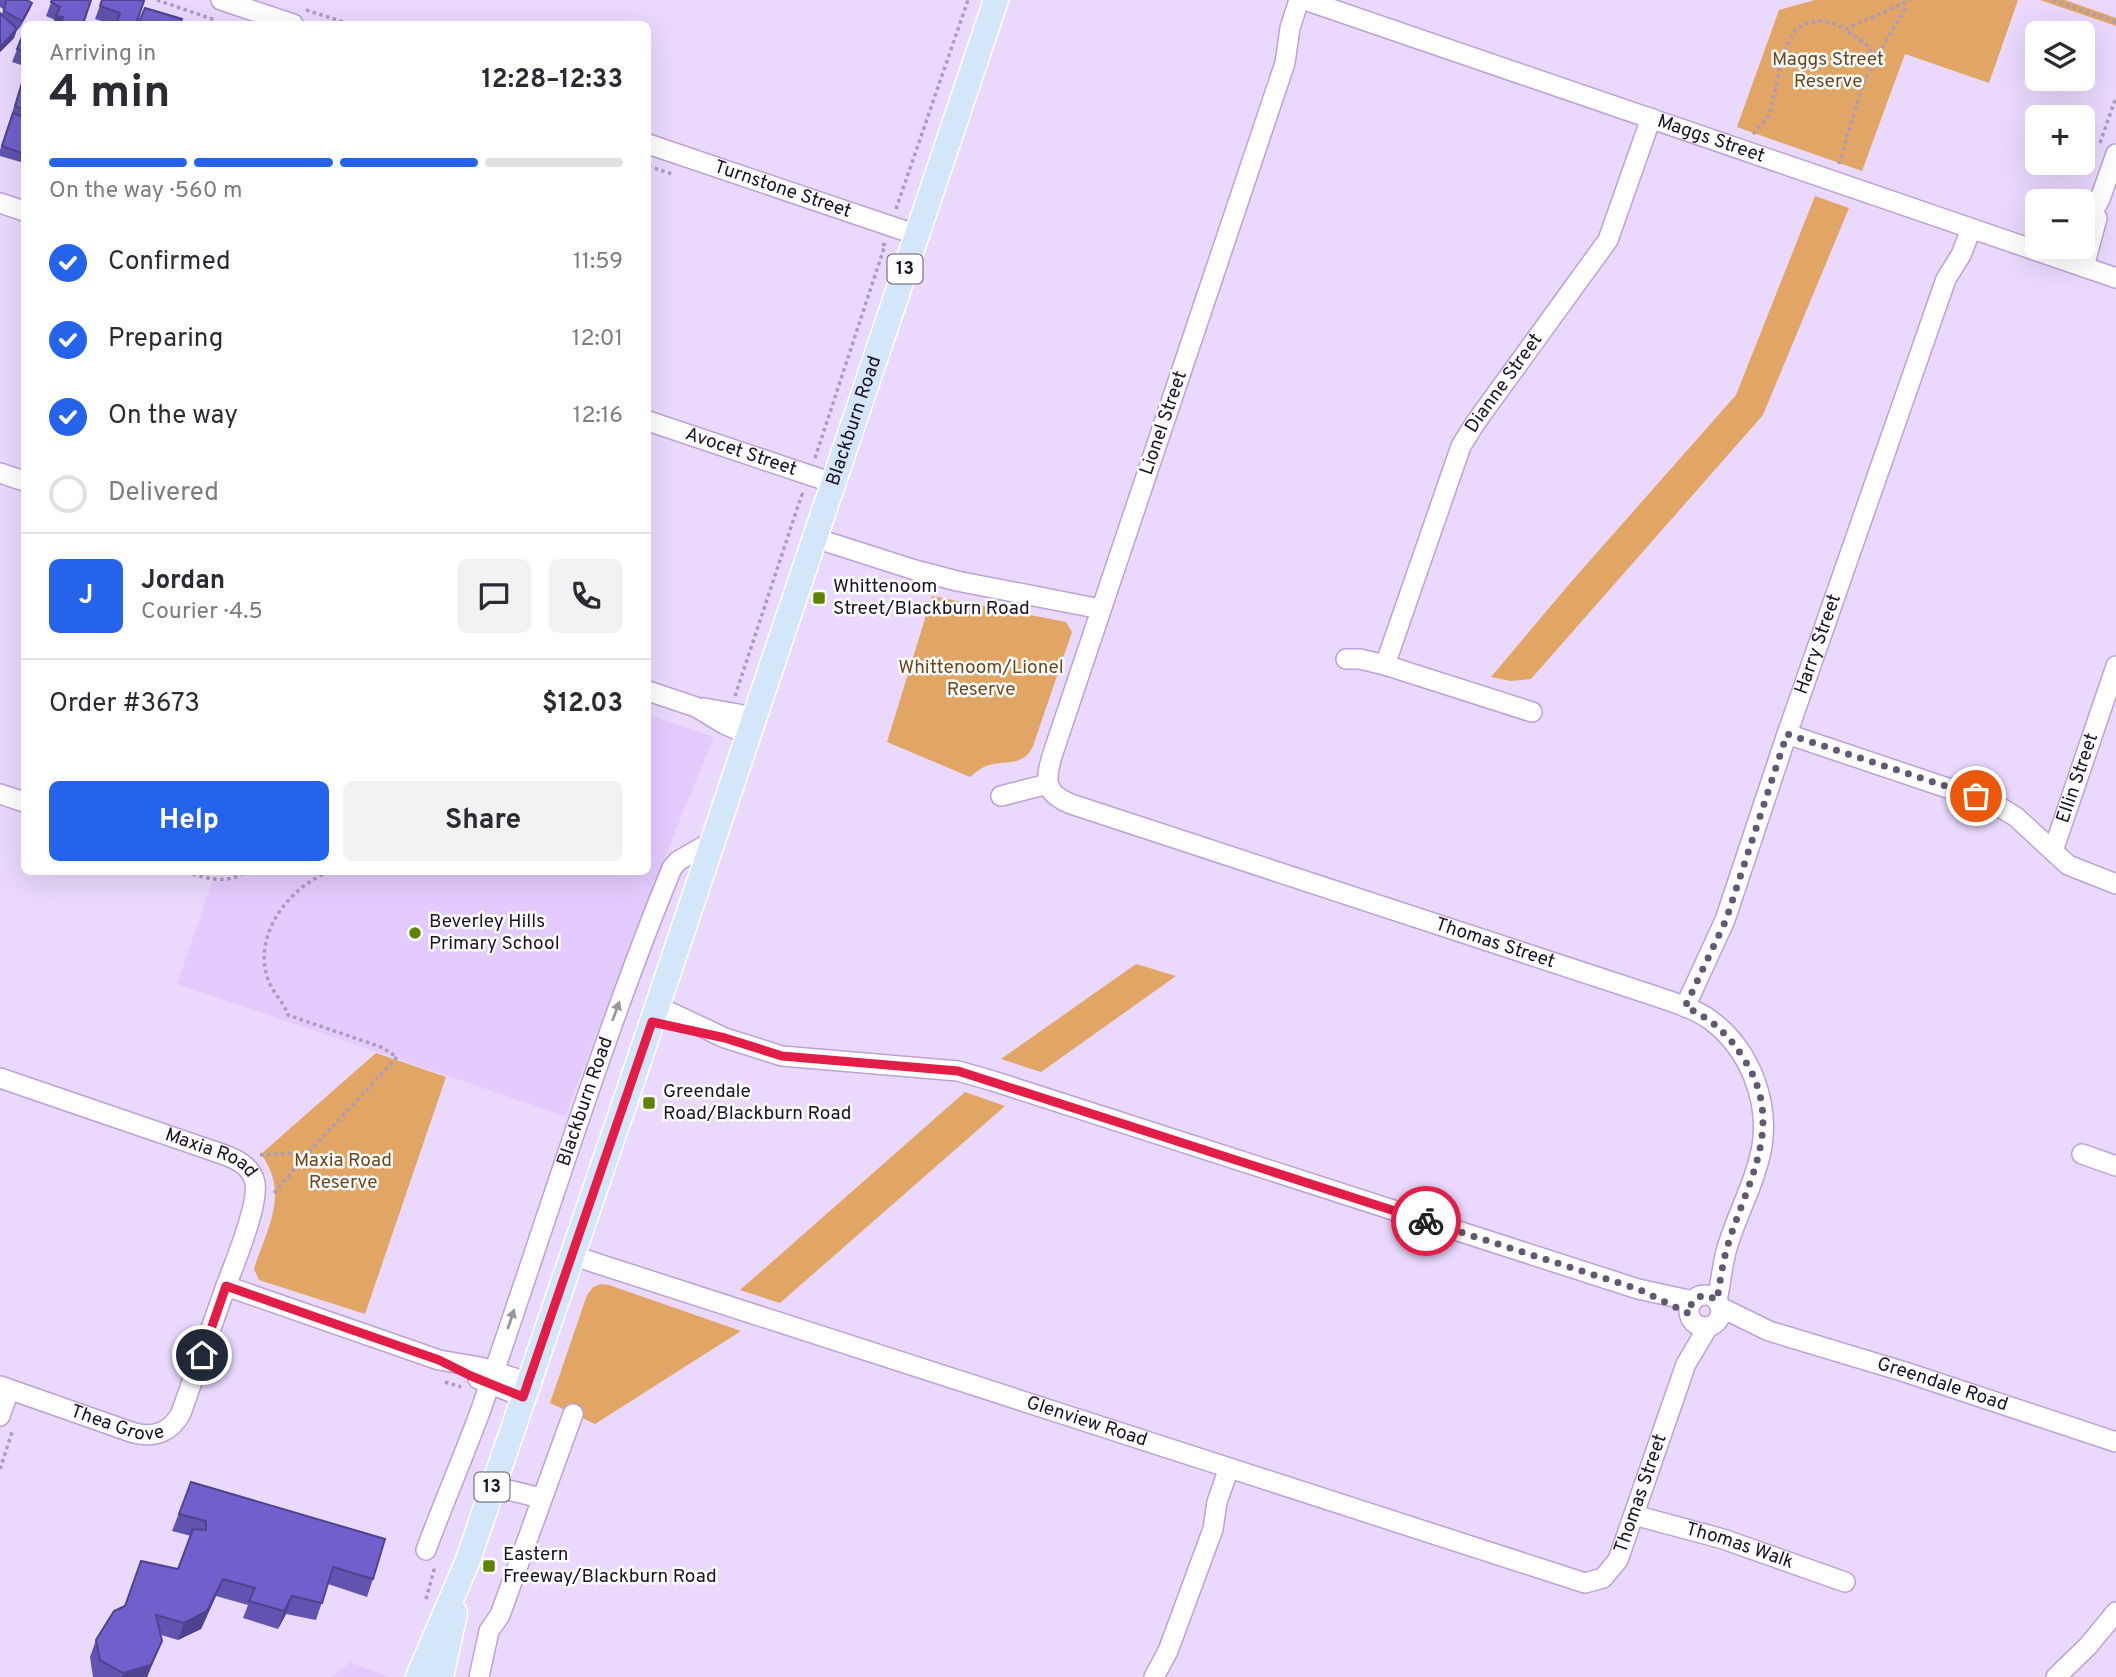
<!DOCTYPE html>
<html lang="en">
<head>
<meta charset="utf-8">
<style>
	body { margin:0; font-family:Overpass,sans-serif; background:#f2f2f3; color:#2b2b33; height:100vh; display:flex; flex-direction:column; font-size:26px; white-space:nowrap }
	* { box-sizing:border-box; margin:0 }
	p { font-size:23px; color:#7c7c81 }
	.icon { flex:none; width:38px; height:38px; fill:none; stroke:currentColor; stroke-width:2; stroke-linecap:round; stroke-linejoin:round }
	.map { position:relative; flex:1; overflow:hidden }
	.drawer { position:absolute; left:21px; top:21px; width:630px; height:854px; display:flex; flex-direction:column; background:#fff; border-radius:10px; box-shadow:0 7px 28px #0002 }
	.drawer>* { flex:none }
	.buttons { position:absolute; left:2025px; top:21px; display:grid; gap:14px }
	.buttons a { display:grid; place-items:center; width:70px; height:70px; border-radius:10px; background:#fff; box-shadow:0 7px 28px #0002; font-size:35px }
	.pin { position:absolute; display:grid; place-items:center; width:60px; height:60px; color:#fff; margin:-30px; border:4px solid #fff; border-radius:50%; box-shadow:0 2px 7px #0007 }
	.courier { position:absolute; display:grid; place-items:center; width:70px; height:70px; margin:-35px; border:5px solid #e11d48; border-radius:50%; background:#fff; color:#222; box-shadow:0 2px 9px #0007 }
	.overview em { font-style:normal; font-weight:700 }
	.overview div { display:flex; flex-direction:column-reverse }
	.overview { display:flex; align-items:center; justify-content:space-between; height:119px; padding:0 28px }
	h1 { font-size:46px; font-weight:700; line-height:52px }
	.bar { display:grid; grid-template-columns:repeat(4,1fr); gap:10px 7px; align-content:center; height:84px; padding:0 28px }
	.bar i { height:9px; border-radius:5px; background:#e1e1e2 }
	.bar .on { background:#2563eb }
	.bar p { grid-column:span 4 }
	.line { display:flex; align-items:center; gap:18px; padding:0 28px; border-top:2px solid #e1e1e2 }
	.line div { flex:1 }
	.round { display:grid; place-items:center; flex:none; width:74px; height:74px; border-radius:10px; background:#f2f2f3 }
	ol { padding:0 28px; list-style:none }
	li { display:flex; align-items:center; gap:21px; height:77px }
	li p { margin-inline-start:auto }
	li .icon { padding:7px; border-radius:50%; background:#2563eb; color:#fff; stroke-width:4 }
	li:last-child { color:#7c7c81 }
	li i { width:38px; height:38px; border:4px solid #e1e1e2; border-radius:50% }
	.action { display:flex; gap:14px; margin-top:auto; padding:14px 28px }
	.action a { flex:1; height:80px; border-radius:10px; background:#2563eb; color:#fff; font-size:28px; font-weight:700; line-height:80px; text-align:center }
	.action a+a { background:#f2f2f3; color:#2b2b33 }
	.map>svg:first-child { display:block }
	.built { fill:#e4cbff }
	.green { fill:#e1a565 }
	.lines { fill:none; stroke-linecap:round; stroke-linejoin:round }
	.minor-casing { stroke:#bda1da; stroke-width:22 }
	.major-casing { stroke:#fff; stroke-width:27 }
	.path { stroke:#ab9cbb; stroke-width:3.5; stroke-dasharray:3.5 3.5; stroke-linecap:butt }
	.minor { stroke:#fff; stroke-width:19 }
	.major { stroke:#d3e6fa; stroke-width:24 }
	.wall { fill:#6153af }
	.shaded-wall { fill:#4f438f }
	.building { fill:#7160cc; stroke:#4f438f; stroke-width:2 }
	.oneway { fill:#99949d }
	.done { stroke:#645771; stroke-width:7; stroke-dasharray:0 12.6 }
	.route { stroke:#e11d48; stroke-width:9 }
	.poi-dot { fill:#5d8301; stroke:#fff; stroke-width:2.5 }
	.labels { text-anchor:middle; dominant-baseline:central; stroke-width:5; stroke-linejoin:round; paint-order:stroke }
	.shield { fill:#fff; stroke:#605866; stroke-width:2 }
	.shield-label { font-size:18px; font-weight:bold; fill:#1c1125 }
	.park-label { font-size:19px; fill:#6c471c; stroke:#fff }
	.street-label { font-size:19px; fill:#1c1125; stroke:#fff }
	.poi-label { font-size:19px; fill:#1c1125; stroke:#fff; text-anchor:start }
</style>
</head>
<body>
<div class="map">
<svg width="2116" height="1677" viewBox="0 0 2116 1677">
	<rect width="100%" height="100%" fill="#ead9fd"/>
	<path class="built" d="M648,715L714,737L672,839L565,1116L177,984L212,882L238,878L248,872H648Z
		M350,1662L389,1677H331Z"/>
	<path class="green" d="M1815,0H2018L1989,83L1905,54L1862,171L1737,127L1779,10Z
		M2040,0H2065L2116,18V26Z
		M1815,196L1849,208L1763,415L1531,679L1511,681L1491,677L1571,582L1736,395Z
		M932,596L1066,622L1072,632L1033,746C1023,767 1007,760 989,765C982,767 976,772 970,777L887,742Z
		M1136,964L1176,976L1041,1072L1001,1059Z
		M376,1053L446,1077L365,1314L259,1280L254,1269C267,1228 290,1194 261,1154Z
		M965,1092L1005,1106L780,1303L740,1290Z
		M601,1284L609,1285L741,1331L595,1424L550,1403L587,1295L593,1287Z"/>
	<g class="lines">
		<g class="minor-casing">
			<g id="minor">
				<path d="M221,0L293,24"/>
				<path id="s1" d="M1299,0L1290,28L1285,63L1052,756C1045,781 1044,793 1071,804L1655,996C1675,1003 1697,1009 1713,1022C1750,1051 1769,1101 1762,1146C1756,1181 1737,1214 1727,1248C1722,1265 1721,1283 1717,1300"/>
				<path id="s2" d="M1305,0L2116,278"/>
				<path id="s3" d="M648,144L917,235"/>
				<path d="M0,203L24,211"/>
				<path d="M2082,233L2100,199L2116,154"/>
				<path d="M2084,267L2097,218"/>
				<path id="s4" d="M648,421L833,483"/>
				<path d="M0,473L24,481"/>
				<path d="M815,538L915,570L957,581L1101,609"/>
				<path d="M1346,659H1360L1385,665L1532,712"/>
				<path id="s5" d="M1385,665L1461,446L1476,422L1608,240L1651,118"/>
				<path d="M648,691L696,707L724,724L749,735"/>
				<path d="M704,708L755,717"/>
				<path d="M1787,734L1995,804L2016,817L2068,865L2116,884"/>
				<path d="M0,794L24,802"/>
				<path d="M1001,796L1048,784"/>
				<path id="s6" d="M2053,851L2116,666"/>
				<path d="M657,1006L725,1038L782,1056L958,1071L993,1081L1638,1289L1693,1301"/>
				<path id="s7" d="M1685,1007L1725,920L1787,734L1946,279L1961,255L1971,229"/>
				<path id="s8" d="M0,1078L225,1155C238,1160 249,1166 254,1179C262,1199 234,1264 226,1286L439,1360L480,1367L527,1382"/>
				<path d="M2082,1154L2116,1166"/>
				<path id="s9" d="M571,1255L1585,1583L1603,1578L1618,1560L1686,1364L1708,1327"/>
				<circle cx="1705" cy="1311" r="16"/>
				<path id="s10" d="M1720,1307L1769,1331L1905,1372L2116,1442"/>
				<path d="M478,1379L523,1397"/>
				<path id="s11" d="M0,1386L134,1433C155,1438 171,1432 181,1413L226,1286"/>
				<path d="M0,1416L9,1390"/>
				<path d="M492,1486L541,1498"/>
				<path id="s12" d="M1634,1515L1723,1539L1845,1582"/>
				<path id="s13" d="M426,1550C443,1504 463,1458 480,1412C544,1230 599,1046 672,868L678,861L713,841"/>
				<path d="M479,1677L489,1631L500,1615L573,1414"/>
				<path d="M1154,1677L1168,1651L1213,1529L1217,1502L1229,1468"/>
				<path d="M2056,1677L2088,1646L2116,1612"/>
			</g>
		</g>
		<g class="major-casing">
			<g id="major">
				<path id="s14" d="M418,1677L468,1560L627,1096L996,0"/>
				<path d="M441,1677L455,1613"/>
			</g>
		</g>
		<path class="path" d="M157,0L215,20
			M2053,0L2116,22
			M306,10L350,24
			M1875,60L1907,5
			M1753,134L1769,116L1784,52L1796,29C1812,18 1828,19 1845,29L1910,0
			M2100,143L2116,97
			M1839,164L1863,84L1875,60L1868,46L1845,29
			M648,166L672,174
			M896,209L968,0
			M815,458L885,245L882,244
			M735,696L802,494L799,493
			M186,872C205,878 227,885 245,872
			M260,1155L309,1152L397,1057L381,1047L288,1015C285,1004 274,994 269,982C251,937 287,889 328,872
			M274,1193L309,1152
			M445,1382L461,1387
			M0,1469L13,1429
			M426,1599L435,1566"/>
		<use href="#minor" class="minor"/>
		<use href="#major" class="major"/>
	</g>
	<path class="wall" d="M0,0H27L32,3L29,11L19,29L15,27L17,29L14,38L0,52V13L2,15L3,9L0,7Z
		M52,0L83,24L55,20L46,16Z
		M102,0L136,24H111L95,19Z
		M24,32V66L12,62Z
		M24,76V163L0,156V150Z
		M191,1482L373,1579L367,1597L328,1584L316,1620L286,1614L278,1629L243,1618L248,1605L216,1596L201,1629L178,1640L161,1635L162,1641L147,1677H93L90,1657L96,1640L125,1606L178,1569L191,1536L172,1531Z"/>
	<path class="shaded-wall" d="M32,3L29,11L19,29L22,21Z
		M56,16L63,17L60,24H53Z
		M17,29L14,38L0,52V47Z
		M223,1579L216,1596L201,1629L178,1640L184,1623Z
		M292,1596L286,1614L278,1629L284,1611Z
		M162,1641L147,1677H122L123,1673Z"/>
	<path class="building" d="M6,0H27L32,3L22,21L4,11Z
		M52,0H91L83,24H60L63,17L56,16L60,7L51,2Z
		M102,0H140L144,1L136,24H112H116L120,13L100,6Z
		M145,8L182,19L180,24H138Z
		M0,13L17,29L0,47Z
		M24,32V51L17,49Z
		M24,76V110L15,106Z
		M13,113L24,117V154L2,146Z
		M191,1482L385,1539L373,1579L333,1567L322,1603L292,1596L284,1611L249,1601L255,1588L223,1579L207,1611L184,1623L156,1615L162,1641L151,1665L123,1673L100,1660L96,1640L114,1611L125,1606L141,1561L178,1569L193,1529L206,1530V1521L179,1514Z"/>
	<defs><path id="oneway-solid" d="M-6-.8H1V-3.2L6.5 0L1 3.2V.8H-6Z" transform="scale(1.75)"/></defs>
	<g class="oneway">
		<use href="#oneway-solid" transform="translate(616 1011) rotate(-70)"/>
		<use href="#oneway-solid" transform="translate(511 1319) rotate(-72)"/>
	</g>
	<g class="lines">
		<path class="done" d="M1426,1221L1638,1289L1690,1314C1689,1303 1695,1297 1706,1295L1717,1300C1720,1283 1722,1265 1727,1248C1746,1182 1787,1126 1744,1059C1729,1035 1711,1018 1685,1007L1726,920L1787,734L1976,796"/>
		<path class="route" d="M202,1355L226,1286L439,1360L471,1376L523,1397L652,1022L725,1038L782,1056L958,1071L1426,1221"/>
	</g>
	<g class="poi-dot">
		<rect x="812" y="591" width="14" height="14" rx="3.5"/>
		<circle cx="415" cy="933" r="7"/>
		<rect x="642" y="1096" width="14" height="14" rx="3.5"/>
		<rect x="482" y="1559" width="14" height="14" rx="3.5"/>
	</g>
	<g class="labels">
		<g class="shield">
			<rect x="887.5" y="254.5" width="35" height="29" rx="5"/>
			<rect x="474.5" y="1472.5" width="35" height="29" rx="5"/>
		</g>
		<g class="shield-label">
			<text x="905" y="269">13</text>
			<text x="492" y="1487">13</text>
		</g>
		<g class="park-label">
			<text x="1828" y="60">Maggs Street<tspan x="1828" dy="22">Reserve</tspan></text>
			<text x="981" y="668">Whittenoom/Lionel<tspan x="981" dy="22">Reserve</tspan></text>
			<text x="343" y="1161">Maxia Road<tspan x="343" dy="22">Reserve</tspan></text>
		</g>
		<g class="street-label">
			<text stroke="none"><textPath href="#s2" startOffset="429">Maggs Street</textPath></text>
			<text stroke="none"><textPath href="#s3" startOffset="142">Turnstone Street</textPath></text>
			<text stroke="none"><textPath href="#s5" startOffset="308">Dianne Street</textPath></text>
			<text stroke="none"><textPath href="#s14" startOffset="1330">Blackburn Road</textPath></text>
			<text transform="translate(1164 423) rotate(-71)">Lionel Street</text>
			<text stroke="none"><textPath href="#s4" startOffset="98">Avocet Street</textPath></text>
			<text stroke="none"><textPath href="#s7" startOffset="387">Harry Street</textPath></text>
			<text stroke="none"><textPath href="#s6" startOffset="77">Ellin Street</textPath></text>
			<text stroke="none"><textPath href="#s1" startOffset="1302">Thomas Street</textPath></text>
			<text stroke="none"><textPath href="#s13" startOffset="476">Blackburn Road</textPath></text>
			<text stroke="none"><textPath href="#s8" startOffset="224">Maxia Road</textPath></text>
			<text stroke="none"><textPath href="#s10" startOffset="236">Greendale Road</textPath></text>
			<text stroke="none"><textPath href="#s11" startOffset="124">Thea Grove</textPath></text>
			<text stroke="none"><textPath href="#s9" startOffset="542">Glenview Road</textPath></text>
			<text stroke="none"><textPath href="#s9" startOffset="1178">Thomas Street</textPath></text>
			<text stroke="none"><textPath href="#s12" startOffset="110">Thomas Walk</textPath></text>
		</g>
		<g class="poi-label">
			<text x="833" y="587">Whittenoom<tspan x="833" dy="22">Street/Blackburn Road</tspan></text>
			<text x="429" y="922">Beverley Hills<tspan x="429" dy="22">Primary School</tspan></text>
			<text x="663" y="1092">Greendale<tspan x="663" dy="22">Road/Blackburn Road</tspan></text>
			<text x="503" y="1555">Eastern<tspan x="503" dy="22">Freeway/Blackburn Road</tspan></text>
		</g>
	</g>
</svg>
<div class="buttons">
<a><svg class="icon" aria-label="layers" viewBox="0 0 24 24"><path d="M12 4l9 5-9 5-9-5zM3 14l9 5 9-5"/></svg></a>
<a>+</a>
<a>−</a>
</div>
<div class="pin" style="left:1976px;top:796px;background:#ea580c"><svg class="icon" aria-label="bag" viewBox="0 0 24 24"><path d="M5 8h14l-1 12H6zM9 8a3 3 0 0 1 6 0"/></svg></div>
<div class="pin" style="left:202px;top:1355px;background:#1f2937"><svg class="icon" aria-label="home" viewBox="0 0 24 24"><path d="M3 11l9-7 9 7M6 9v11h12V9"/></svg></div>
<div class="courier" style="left:1426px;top:1221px"><svg class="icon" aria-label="bike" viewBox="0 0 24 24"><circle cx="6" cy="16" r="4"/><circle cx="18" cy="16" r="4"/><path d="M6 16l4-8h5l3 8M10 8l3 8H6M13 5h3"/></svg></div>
<section class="drawer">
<div class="overview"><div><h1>4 min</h1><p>Arriving in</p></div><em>12:28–12:33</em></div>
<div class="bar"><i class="on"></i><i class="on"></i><i class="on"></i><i></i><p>On the way · 560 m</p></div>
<ol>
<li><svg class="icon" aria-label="check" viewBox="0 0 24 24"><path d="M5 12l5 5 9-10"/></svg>Confirmed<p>11:59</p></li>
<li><svg class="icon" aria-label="check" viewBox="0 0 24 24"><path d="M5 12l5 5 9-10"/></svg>Preparing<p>12:01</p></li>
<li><svg class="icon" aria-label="check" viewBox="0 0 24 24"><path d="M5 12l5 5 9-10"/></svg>On the way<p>12:16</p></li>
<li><i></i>Delivered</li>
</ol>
<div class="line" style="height:126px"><b class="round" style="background:#2563eb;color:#fff">J</b><div><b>Jordan</b><p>Courier · 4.5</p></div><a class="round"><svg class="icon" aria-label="chat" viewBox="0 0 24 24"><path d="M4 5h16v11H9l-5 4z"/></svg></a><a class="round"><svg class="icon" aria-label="phone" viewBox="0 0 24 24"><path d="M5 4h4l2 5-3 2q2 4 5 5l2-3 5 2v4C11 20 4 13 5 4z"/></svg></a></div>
<div class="line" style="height:91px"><div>Order #3673</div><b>$12.03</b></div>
<div class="action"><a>Help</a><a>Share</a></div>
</section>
</div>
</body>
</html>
